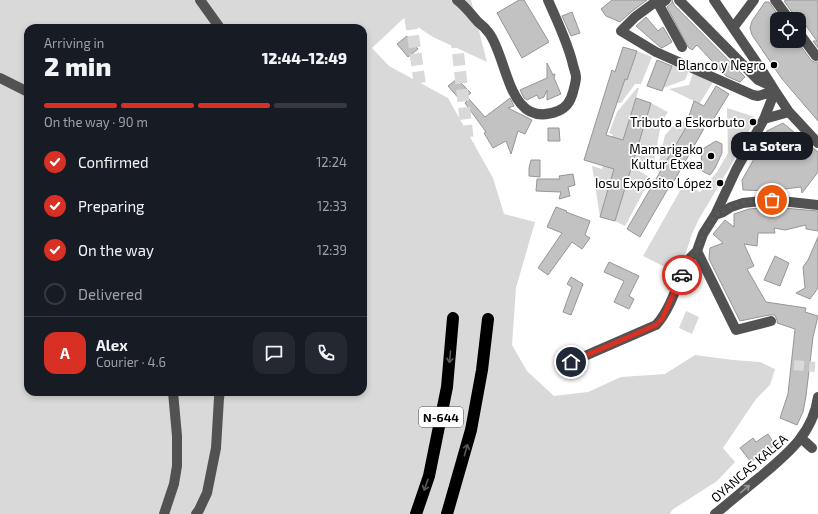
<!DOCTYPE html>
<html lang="en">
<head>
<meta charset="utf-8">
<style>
	body { margin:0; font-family:"Exo 2",sans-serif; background:#242831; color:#f1f3f6; height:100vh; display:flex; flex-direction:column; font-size:15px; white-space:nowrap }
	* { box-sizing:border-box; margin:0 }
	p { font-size:13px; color:#9ea1a6 }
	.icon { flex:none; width:22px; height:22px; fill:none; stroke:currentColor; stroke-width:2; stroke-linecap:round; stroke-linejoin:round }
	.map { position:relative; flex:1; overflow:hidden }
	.panel { position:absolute; left:24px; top:24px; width:343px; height:372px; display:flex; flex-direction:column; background:#171b24; border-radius:12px; box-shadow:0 2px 6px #0003 }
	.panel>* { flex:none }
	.buttons { position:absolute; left:770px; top:12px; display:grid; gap:8px }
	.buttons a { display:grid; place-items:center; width:36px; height:36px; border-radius:8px; background:#171b24; box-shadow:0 2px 6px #0003; font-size:20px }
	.pin { position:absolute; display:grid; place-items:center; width:34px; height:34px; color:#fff; margin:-17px; border:2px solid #fff; border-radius:50%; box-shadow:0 1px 4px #0007 }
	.courier { position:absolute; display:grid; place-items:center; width:40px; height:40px; margin:-20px; border:3px solid #d93025; border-radius:50%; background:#fff; color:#222; box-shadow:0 1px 5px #0007 }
	.bubble { position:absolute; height:28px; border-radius:12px; background:#171b24; box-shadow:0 2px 6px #0003; font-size:13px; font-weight:800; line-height:28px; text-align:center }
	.summary em { font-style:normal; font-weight:800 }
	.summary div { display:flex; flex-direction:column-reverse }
	.summary { display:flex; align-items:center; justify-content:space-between; height:68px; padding:0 20px }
	h1 { font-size:26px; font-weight:800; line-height:30px }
	.bar { display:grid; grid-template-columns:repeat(4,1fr); gap:6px 4px; align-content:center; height:48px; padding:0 20px }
	.bar i { height:5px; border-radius:3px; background:#363941 }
	.bar .on { background:#d93025 }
	.bar p { grid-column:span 4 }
	.line { display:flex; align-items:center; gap:10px; padding:0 20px; border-top:1px solid #363941 }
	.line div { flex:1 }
	.round { display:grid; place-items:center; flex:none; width:42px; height:42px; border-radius:12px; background:#242831 }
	ol { padding:0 20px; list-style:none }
	li { display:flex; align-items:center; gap:12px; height:44px }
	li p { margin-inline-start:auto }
	li .icon { padding:4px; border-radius:50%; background:#d93025; color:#fff; stroke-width:4 }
	li:last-child { color:#9ea1a6 }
	li i { width:22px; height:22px; border:2px solid #363941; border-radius:50% }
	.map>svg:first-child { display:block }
	.green { fill:#d9d9d9; fill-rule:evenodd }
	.building { fill:#c2c2c2; stroke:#969696 }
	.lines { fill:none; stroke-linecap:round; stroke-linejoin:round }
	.minor-tunnel { stroke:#d9d9d9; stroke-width:10; stroke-dasharray:10 5; stroke-linecap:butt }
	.highway-tunnel { stroke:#d9d9d9; stroke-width:12; stroke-dasharray:12 6; stroke-linecap:butt }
	.highway-casing { stroke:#dbdbdb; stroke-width:14 }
	.minor { stroke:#525252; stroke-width:10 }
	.highway { stroke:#000; stroke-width:12 }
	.oneway { stroke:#595959 }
	.oneway2 { stroke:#979797 }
	.done { stroke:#595959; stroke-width:4; stroke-dasharray:0 7.2 }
	.route { stroke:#d93025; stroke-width:5 }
	.poi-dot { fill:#000; stroke:#fff; stroke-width:1.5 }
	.labels { text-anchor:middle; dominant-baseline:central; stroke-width:3.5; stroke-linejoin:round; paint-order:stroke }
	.shield { fill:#fff; stroke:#4c4c4c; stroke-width:1 }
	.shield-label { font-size:12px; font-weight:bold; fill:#000 }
	.poi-label { font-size:13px; fill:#000; stroke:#fff; text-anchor:end }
	.street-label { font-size:13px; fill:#000; stroke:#fff }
</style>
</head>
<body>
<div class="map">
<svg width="818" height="514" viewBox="0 0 818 514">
	<rect width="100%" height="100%" fill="#fff"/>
	<path class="green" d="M0,0H471L487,62L433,37L404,18L372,48L389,66L448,98L493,178L504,214L535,222L516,288L512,345L527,371L554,396L588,392L621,377L665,374L695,355L733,360L760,362L775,369L770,385L756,399L723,448L735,462L717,481L672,510L670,514H0ZM28,28H363V392H28Z
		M637,51L652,57L641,84H635L621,103H617L625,79L627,80Z
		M673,63L689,70L685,80L663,88Z
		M693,73L713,82L691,117L689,116L696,102L669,89L689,85Z
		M637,88H639L636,98L600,217L592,166L602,169L613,135L609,133L617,112Z
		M651,103L668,112L661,123L653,168L634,157Z
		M727,108L755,117L743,145L699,219L692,234L679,274L643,256L685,182L700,192L717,172L728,153Z
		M680,119L689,124L660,173L657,170L665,135Z
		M631,166L651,178L625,226L615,221Z
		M686,311L699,317L692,334L679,328Z"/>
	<path class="building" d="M519,0H524L549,42L522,58L497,13Z
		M612,0H647L631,12L620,22L606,16L601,9Z
		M672,0L674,5L745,77L740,82L726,76L697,45L692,50L688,47L667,7L672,3Z
		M788,0H818V48L813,41H817L801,19H795L794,15L784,1Z
		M765,2H769L781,19H777V41H797L811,60L814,62H818V121L782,79L752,35L750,28L752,21Z
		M572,12L580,33L571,36L562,16Z
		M646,17L658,31L663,27L672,42L662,48L659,46L636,26Z
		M407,36L418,49L408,57L397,44Z
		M623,47L637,51L627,80L625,79L606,135L623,140L636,98L651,103L615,221L600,217L614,169L584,160L612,70L615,72Z
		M657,60L672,66L662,91L647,86Z
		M547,63L553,75L555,74L554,78L561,94L547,100V90L544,97L539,99L537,95L527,100L524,98L520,90L547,78Z
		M457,79L471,93L461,101L448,86Z
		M716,86L729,94L713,120L710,118L674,181L673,180L640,237L627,229L692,117L689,116L694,101L704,106Z
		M510,98L514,106L508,108L532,120L525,134L518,131L511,154L506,141L493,148L484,133L486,132L465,103L469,99L485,117Z
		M783,123L818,152V172L802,193L801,187L768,191L743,190L742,180L762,145L767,131Z
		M548,128H559L560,141H548Z
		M716,141L722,144V153L715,168L710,175L702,171L701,150Z
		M531,160H540V177L529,176V168Z
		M573,174L575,185L568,187L570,196L559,199L561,192L536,191L537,179H560L559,176Z
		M556,207L567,211L566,212L590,221L585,235L590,238L582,249L572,242L548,275L538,268L562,233L547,227Z
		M772,207L818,211V231L806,229V225L785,230L774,228L775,233H758L757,246L744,244L754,266L747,269L766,302L806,308L805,312L818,316L813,337L806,396L803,412L797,425L780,418L788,394L795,329L777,323V320L775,315H769L740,321L709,259L710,248L723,243L713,234L725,220L734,227V214L749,209Z
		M818,237V288L810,299L796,293L805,288L803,267L808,260Z
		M775,256L789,263L780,286L764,280Z
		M609,262L639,276L629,296L634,299L629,309L614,302L624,281L604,272Z
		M571,277L583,284L571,315L563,312L572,287L567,284Z
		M768,434L775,445L751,462L740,448L753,438L756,442Z"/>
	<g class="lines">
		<path class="minor-tunnel" d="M794,365L815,367"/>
		<path class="highway-tunnel" d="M408,0L453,318
			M452,0L488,319"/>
		<g class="highway-casing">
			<path id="highway" d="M416,514L429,476L447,387L453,318
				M447,514L471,430L482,370L488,319"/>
		</g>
		<path class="minor" d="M200,0L220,28
			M457,0C465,6 471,14 478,22C482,25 486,29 489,33C508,58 508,131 558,111C566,108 571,100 573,92C574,88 576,82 576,77C576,74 574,69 573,65C568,43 557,21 548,0
			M658,0L635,17L621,31L656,52L753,95L758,96L775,91
			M666,0L659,5L682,47
			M679,0L758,80L771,86
			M714,0L763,72L775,91L789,112L818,143
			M775,0L789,19
			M733,28L754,0
			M799,33L816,56
			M0,78L28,92
			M764,119L789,112
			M715,215L723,212L731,207L743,203L772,200L818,205
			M771,321L736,330L697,251L703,234L715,215L736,170L764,119L775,91
			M571,362L656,325C670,310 678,283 686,264L689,259L697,251
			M801,438L812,448
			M164,514L174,484L177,466V436L173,392
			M196,514L199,510L207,493L216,448L219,398L220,392
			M715,514C730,502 745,489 760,477C787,454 813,434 818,397"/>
		<use href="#highway" class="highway"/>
	</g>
	<defs><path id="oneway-shaft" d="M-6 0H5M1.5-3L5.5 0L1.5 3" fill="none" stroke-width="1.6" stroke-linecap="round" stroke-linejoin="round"/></defs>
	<g class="oneway">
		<use href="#oneway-shaft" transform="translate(450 357) rotate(95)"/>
		<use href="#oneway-shaft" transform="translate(466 450) rotate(-74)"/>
		<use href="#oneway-shaft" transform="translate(426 485) rotate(109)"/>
	</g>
	<use class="oneway2" href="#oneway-shaft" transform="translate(745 489) rotate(-40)"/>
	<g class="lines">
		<path class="done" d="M682,275L689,259L697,251L703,234L715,215L723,212L731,207L743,202L772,200"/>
		<path class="route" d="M571,362L656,325L662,319L682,275"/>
	</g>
	<g class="poi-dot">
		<circle cx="774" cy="65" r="4"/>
		<circle cx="753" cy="122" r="4"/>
		<circle cx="711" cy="156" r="4"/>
		<circle cx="720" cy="183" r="4"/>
	</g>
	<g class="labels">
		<rect class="shield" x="419" y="407" width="44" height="20" rx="3"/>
		<g class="shield-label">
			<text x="441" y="417">N-644</text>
		</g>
		<g class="poi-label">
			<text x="766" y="65">Blanco y Negro</text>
			<text x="745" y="122">Tributo a Eskorbuto</text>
			<text x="703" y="149">Mamarigako<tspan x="703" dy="15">Kultur Etxea</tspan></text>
			<text x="712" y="183">Iosu Expósito López</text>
		</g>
		<g class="street-label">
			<text transform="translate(749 468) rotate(-41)">OYANCAS KALEA</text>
		</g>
	</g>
</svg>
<div class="buttons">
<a><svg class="icon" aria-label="locate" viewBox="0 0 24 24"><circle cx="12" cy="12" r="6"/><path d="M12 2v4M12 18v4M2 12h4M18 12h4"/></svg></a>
</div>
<div class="pin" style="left:772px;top:200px;background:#ea580c"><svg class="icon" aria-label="bag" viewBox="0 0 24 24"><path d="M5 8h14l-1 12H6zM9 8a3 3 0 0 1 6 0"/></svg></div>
<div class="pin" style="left:571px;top:362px;background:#1f2937"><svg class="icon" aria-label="home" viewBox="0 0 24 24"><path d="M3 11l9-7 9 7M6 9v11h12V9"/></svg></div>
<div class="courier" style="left:682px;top:275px"><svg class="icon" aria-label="car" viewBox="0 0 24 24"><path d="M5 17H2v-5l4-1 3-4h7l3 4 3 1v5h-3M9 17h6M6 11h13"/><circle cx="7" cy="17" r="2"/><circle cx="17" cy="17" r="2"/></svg></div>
<div class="bubble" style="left:731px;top:132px;width:82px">La Sotera</div>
<section class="panel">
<div class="summary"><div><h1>2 min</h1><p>Arriving in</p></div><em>12:44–12:49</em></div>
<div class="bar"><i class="on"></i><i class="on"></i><i class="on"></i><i></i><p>On the way · 90 m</p></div>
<ol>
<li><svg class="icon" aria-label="check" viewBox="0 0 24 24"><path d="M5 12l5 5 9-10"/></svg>Confirmed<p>12:24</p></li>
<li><svg class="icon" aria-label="check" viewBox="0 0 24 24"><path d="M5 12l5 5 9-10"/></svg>Preparing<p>12:33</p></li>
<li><svg class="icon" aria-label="check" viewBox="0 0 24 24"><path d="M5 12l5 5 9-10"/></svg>On the way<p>12:39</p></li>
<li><i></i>Delivered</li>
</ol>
<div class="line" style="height:72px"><b class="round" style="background:#d93025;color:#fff">A</b><div><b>Alex</b><p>Courier · 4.6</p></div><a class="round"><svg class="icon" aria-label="chat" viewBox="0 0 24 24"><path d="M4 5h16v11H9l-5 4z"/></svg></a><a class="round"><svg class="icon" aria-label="phone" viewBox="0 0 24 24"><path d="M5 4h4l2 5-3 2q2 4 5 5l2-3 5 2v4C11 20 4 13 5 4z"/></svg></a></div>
</section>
</div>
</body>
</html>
